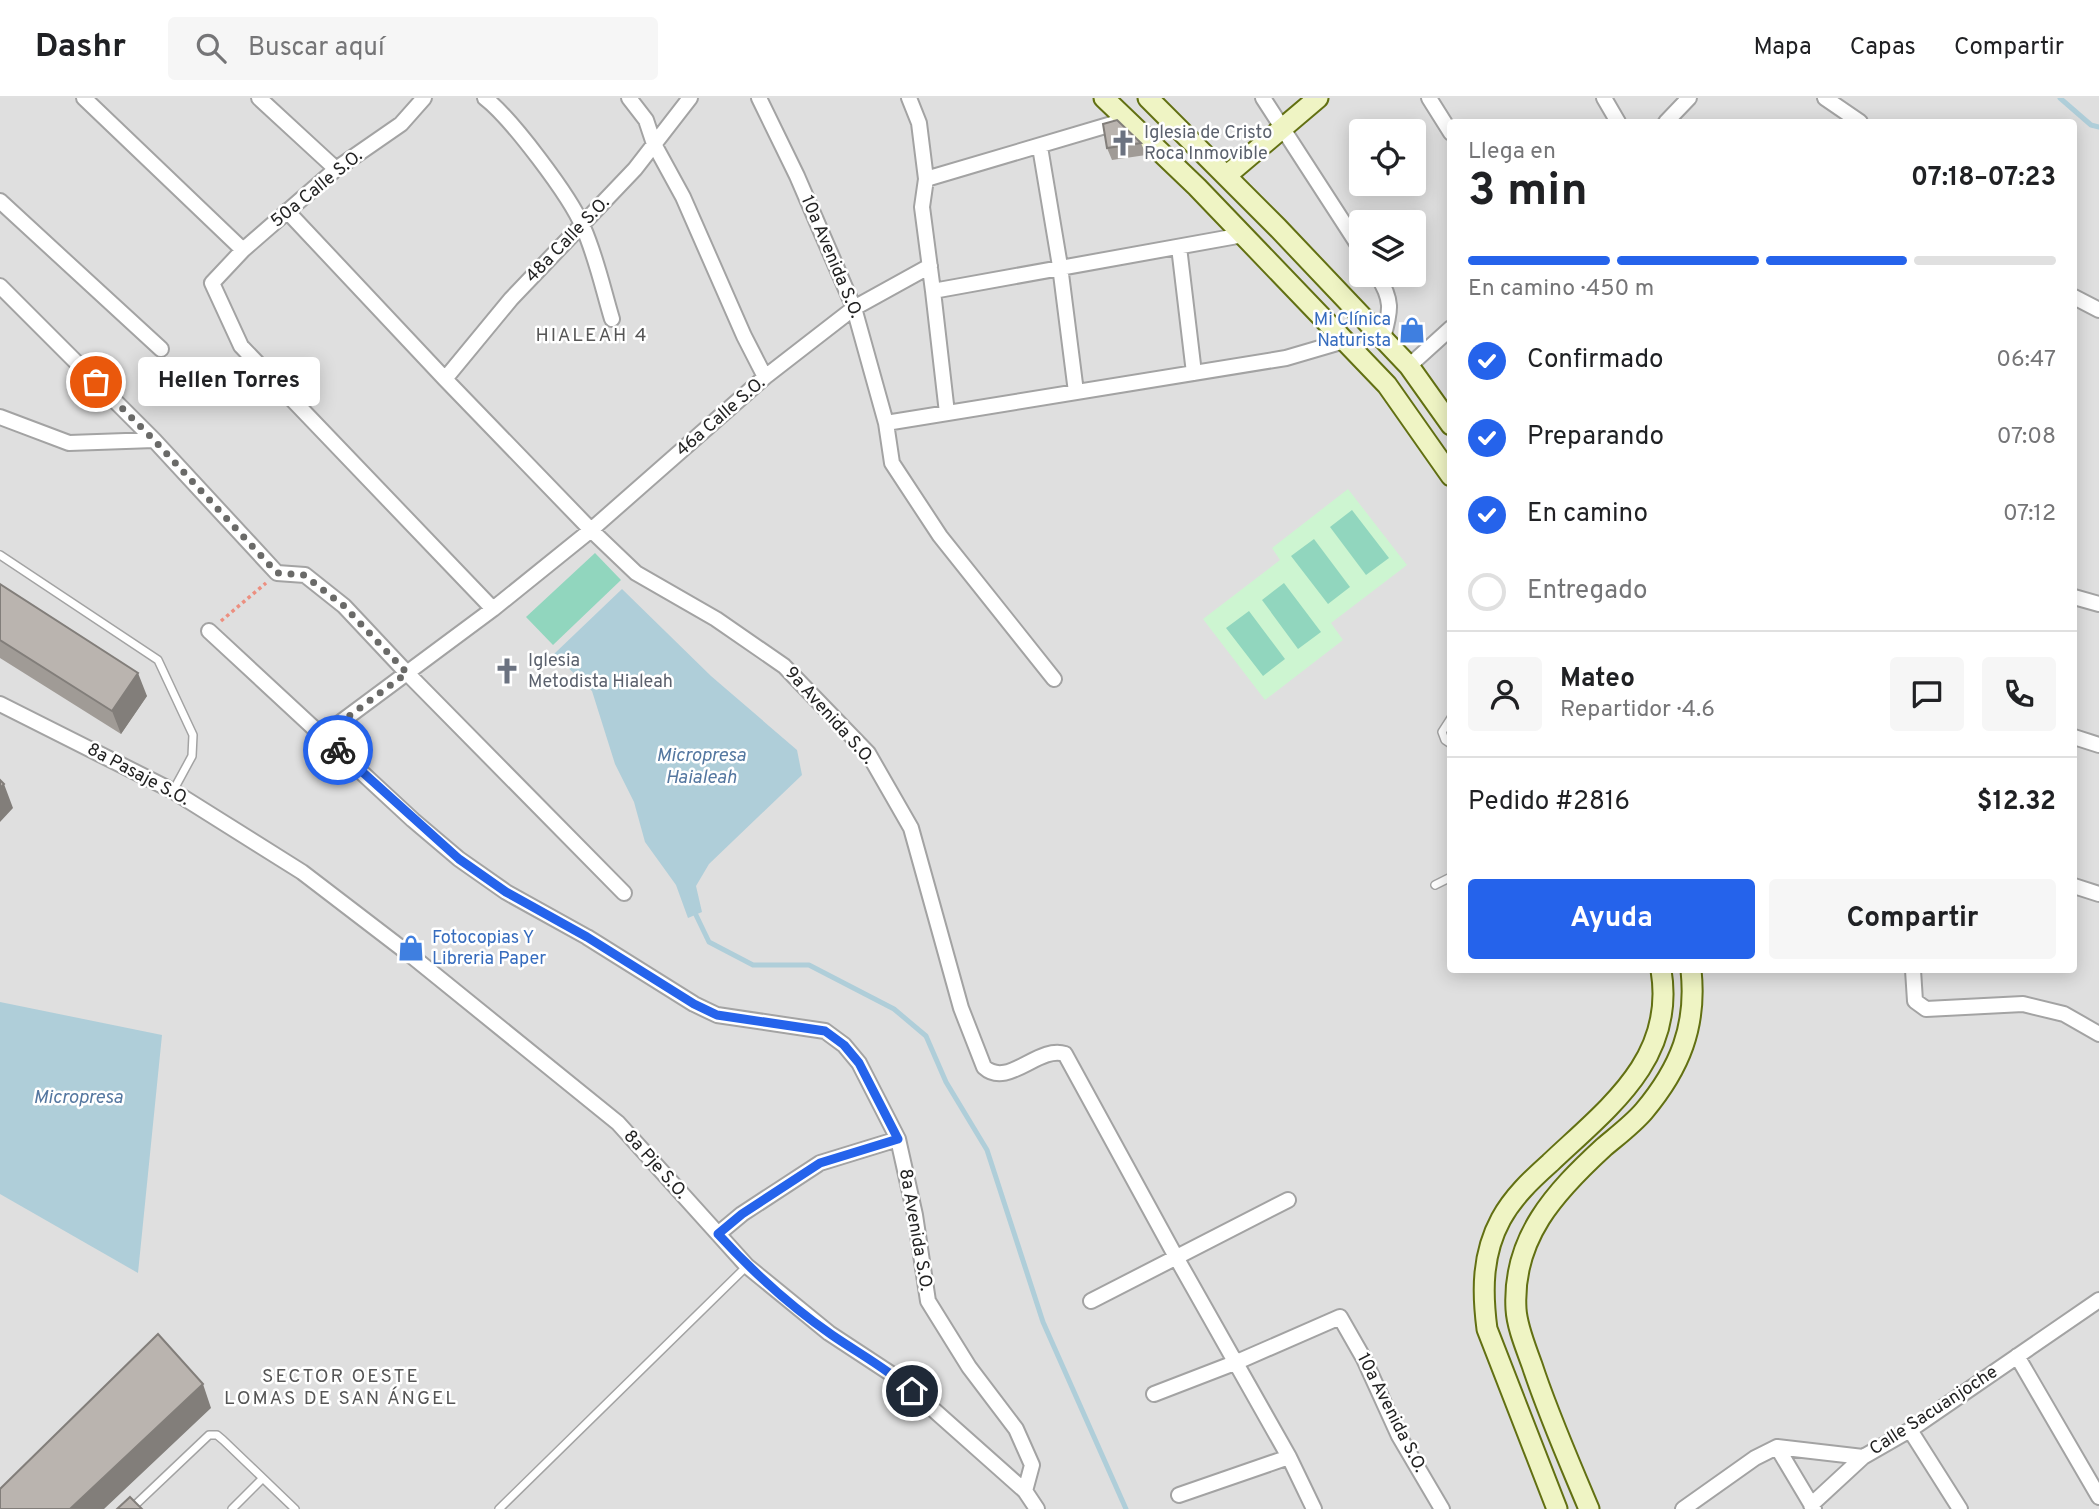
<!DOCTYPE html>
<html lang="es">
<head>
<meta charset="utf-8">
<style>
	body { margin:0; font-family:Overpass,sans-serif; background:#f6f6f6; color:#202124; height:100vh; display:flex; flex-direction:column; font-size:26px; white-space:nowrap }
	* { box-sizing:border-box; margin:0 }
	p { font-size:23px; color:#757577 }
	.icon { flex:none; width:38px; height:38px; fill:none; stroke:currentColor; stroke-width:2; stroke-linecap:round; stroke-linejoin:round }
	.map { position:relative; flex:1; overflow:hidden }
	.panel { position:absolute; left:1447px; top:21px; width:630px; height:854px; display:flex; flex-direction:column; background:#fff; border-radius:7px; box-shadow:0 4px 18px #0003 }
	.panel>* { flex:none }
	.fabs { position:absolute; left:1349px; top:21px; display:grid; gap:14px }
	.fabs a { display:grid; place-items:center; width:77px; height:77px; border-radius:7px; background:#fff; box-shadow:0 4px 18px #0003; font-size:35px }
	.pin { position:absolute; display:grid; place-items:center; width:60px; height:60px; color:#fff; margin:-30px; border:4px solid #fff; border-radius:50%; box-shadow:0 2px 7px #0007 }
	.courier { position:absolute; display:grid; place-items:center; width:70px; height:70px; margin:-35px; border:5px solid #2563eb; border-radius:50%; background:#fff; color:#222; box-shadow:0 2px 9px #0007 }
	.bubble { position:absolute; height:49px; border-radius:7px; background:#fff; box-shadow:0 4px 18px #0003; font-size:23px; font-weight:700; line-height:49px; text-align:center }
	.overview em { font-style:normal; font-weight:700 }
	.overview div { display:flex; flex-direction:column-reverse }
	.overview { display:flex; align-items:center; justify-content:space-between; height:119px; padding:0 21px }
	h1 { font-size:46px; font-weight:700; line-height:52px }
	.bar { display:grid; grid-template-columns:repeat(4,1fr); gap:10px 7px; align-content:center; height:84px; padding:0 21px }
	.bar i { height:9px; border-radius:5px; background:#e0e0e0 }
	.bar .active { background:#2563eb }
	.bar p { grid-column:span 4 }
	.line { display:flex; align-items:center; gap:18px; padding:0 21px; border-top:2px solid #e0e0e0 }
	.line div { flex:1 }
	.round { display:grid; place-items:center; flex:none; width:74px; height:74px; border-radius:7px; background:#f6f6f6 }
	ol { padding:0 21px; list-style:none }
	li { display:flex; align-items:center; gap:21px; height:77px }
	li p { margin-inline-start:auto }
	li .icon { padding:7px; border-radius:50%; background:#2563eb; color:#fff; stroke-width:4 }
	li:last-child { color:#757577 }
	li i { width:38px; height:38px; border:4px solid #e0e0e0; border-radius:50% }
	.cta { display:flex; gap:14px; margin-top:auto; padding:14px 21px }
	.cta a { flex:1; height:80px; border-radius:7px; background:#2563eb; color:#fff; font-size:28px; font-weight:700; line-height:80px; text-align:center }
	.cta a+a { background:#f6f6f6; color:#202124 }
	header { display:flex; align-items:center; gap:42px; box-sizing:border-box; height:98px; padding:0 35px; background:#fff; border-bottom:2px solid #e0e0e0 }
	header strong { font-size:33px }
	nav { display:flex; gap:38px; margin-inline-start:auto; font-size:24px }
	.search { width:490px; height:63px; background:#f6f6f6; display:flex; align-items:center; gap:18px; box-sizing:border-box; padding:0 24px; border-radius:7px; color:#757577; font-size:26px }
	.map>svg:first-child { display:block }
	.residential { fill:#dfdfdf; fill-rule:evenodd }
	.park { fill:#cdf5d1 }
	.pitch { fill:#91d6be }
	.water { fill:#afced9 }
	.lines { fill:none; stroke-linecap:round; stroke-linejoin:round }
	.stream { stroke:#afced9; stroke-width:5 }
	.lane-casing { stroke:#a3a3a3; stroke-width:10 }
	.street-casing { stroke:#a3a3a3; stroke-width:18 }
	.secondary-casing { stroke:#627012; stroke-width:23 }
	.path { stroke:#ec8f80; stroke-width:3.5; stroke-dasharray:3.5 3.5; stroke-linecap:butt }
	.lane { stroke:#fff; stroke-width:7 }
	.street { stroke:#fff; stroke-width:14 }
	.secondary { stroke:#eff4c4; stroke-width:19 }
	.wall { fill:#a09b96 }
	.shaded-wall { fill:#827e7a }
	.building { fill:#bab4af; stroke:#827e7a; stroke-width:2 }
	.done { stroke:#6a6a68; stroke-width:7; stroke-dasharray:0 12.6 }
	.route { stroke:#2563eb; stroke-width:9 }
	.labels { text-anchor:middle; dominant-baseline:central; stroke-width:5; stroke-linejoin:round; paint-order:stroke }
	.worship-label { font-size:18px; fill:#5b616d; stroke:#fff; text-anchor:start }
	.street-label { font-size:18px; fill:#222; stroke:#fff }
	.shop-label { font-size:18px; fill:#366cbe; stroke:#fff; text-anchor:end }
	.neighbourhood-label { font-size:19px; letter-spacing:2px; fill:#555; stroke:#fff }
	.water-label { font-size:19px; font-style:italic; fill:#5477a0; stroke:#fff }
</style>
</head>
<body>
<header>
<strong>Dashr</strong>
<div class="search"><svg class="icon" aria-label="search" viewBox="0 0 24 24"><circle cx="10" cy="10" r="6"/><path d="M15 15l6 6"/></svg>Buscar aquí</div>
<nav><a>Mapa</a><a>Capas</a><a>Compartir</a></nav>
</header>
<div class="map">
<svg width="2099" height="1411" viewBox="0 0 2099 1411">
	<rect width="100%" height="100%" fill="#f1efe9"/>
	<path class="residential" d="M0,0H2099V1411H0ZM1451,24H2074V872H1451ZM1362,33H1414V86H1362ZM1362,124H1414V177H1362Z"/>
	<path class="park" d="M1348,391L1407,467L1331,525L1343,542L1265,602L1203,521L1280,462L1272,450Z"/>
	<path class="pitch" d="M1352,412L1389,460L1366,477L1330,429Z
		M1314,441L1350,489L1328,506L1291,458Z
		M595,455L621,482L553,547L526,519Z
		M1284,485L1321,534L1298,551L1262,502Z
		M1249,513L1285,561L1263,578L1226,530Z"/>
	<path class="water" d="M622,491L711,578L797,652L802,677L709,766L696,788L702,814L688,820L676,787L645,744L634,704L615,666L592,593L554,556Z
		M0,904L162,937L138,1175L0,1096Z"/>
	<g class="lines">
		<path class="stream" d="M2060,0L2091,27L2099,29
			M696,817L709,844L753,867H809L894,911L926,938L946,984L987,1052L1043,1224L1126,1411"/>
		<g class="lane-casing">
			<path id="lane" d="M0,457L158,562L193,637L192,658L173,693
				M1451,620L1442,634L1445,642L1451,646
				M1435,787L1451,779
				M131,1411L209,1337H217L223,1342L295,1411
				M232,1411L262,1381
				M499,1411L747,1168"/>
		</g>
		<g class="street-casing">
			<path id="street" d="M84,0L243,152
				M259,0L336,71
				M424,0L401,26L336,71L243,152L212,185L241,248L493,511
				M485,0C511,20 570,98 583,129C596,158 603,191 612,221
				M629,0L646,22L654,46L683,99L744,238L765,279
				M759,0L797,78L854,210L886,325L892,365L940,438L1054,581
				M909,0L919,25L926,81L1122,23
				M1263,0L1362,153
				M1429,0L1451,35
				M1604,0L1618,24
				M1825,0L1860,24
				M1666,24L1689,0
				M1040,49L1060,168L1076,294
				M926,81L922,109L933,193
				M0,103L161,251
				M287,113L445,281L591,432L636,475L716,521L784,568L868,655L911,730L961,910L984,969C1008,991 1038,947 1065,956L1176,1159L1289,1359L1314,1411
				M1179,149L1194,275
				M1377,177C1393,202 1391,212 1383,240
				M0,188L154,342L277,475L305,477L344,508L407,575L624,795
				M2074,199L2099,212
				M1409,268L1451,230
				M445,281L511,201L635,71L690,0
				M947,315L933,193L1243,137
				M0,319L69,345L154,342
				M886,325L1286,260L1344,243
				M2074,499L2099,506
				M209,533L413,722L459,761L506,794L587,839L694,906L717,917L825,933L844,947L859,965L898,1041L915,1117L928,1203L969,1269L1016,1331L1032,1367L1025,1393
				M0,606L173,693L302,774L413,859L618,1025L747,1168L829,1235L899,1281L1025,1393L1037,1411
				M322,638L493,511L591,432L765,279L854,210L930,168
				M2074,639L2099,647
				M2074,788L2099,796
				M1913,872L1915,903L1926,911L2023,906L2064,916L2099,936
				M718,1136L742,1116L820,1065L898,1041
				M1091,1203L1288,1102
				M2017,1258L2099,1399
				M1154,1296L1237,1264L1340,1219L1364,1261L1399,1338L1442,1411
				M1910,1332L1960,1411
				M1777,1349L1814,1411
				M1179,1397L1289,1359
				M1811,1407L1863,1359
				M1683,1411L1755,1360L1777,1349L1863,1359L1910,1332L2099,1202"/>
		</g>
		<g class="secondary-casing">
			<path id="secondary" d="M1104,0L1197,89L1387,287L1451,378
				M1148,0L1278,130L1409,268L1451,327
				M1226,78L1318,0
				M1557,1411L1487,1231C1482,1193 1482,1156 1501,1121C1513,1099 1531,1082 1550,1065C1608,1010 1676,961 1661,872
				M1589,1411C1569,1363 1548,1316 1532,1267C1526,1250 1517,1229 1516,1211C1512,1140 1555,1094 1604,1049C1617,1038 1633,1026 1644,1013C1680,970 1697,928 1691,872"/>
		</g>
		<path class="path" d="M221,523L266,485"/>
		<use href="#lane" class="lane"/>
		<use href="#street" class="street"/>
		<use href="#secondary" class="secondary"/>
	</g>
	<path class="wall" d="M1141,45L1146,57L1112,62L1107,50Z
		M0,486L147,598L121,636L0,560Z"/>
	<path class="shaded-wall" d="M138,575L147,598L121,636L112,613Z
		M4,686L13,710L0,724V690Z
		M203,1286L211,1310L104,1411H70Z"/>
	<path class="building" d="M1117,22L1141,45L1107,50L1103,26Z
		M0,486L138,575L112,613L0,542Z
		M0,682L4,686L0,690Z
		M158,1236L203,1286L70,1411H0V1391Z
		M130,1399L142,1411H117Z"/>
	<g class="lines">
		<path class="done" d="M96,284L154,342L277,475L304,477L344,508L407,575L322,638L338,652"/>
		<path class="route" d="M338,652L459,761L506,794L587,839L694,906L717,917L825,933L844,947L859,965L898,1041L820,1065L742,1116L718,1136C752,1173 790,1208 832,1237C858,1255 888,1271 912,1293"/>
	</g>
	<defs>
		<g id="church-bare" transform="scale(2.1)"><path d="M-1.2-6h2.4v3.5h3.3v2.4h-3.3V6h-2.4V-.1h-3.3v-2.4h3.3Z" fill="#6b7280" stroke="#fff" stroke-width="2.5" paint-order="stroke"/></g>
		<g id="shop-bare" transform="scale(2.1)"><path d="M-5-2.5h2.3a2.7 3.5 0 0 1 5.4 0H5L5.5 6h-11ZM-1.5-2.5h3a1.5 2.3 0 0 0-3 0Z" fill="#3f7fe0" stroke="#fff" stroke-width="2.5" paint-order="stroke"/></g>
	</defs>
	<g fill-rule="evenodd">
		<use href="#church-bare" x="1123" y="45"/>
		<use href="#shop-bare" x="1412" y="232"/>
		<use href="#church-bare" x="507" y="573"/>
		<use href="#shop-bare" x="411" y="850"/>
	</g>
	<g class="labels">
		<g class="worship-label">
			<text x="1144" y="35">Iglesia de Cristo<tspan x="1144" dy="21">Roca Inmovible</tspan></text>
			<text x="528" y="563">Iglesia<tspan x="528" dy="21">Metodista Hialeah</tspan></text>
		</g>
		<g class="street-label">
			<text transform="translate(317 91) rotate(-39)">50a Calle S.O.</text>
			<text transform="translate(568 142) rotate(-46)">48a Calle S.O.</text>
			<text transform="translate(831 159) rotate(67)">10a Avenida S.O.</text>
			<text transform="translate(721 319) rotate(-41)">46a Calle S.O.</text>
			<text transform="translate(829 618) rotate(48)">9a Avenida S.O.</text>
			<text transform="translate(138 677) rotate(28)">8a Pasaje S.O.</text>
			<text transform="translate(655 1067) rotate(48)">8a Pje S.O.</text>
			<text transform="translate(915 1132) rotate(80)">8a Avenida S.O.</text>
			<text transform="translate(1934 1313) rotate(-33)">Calle Sacuanjoche</text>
			<text transform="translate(1391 1315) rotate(63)">10a Avenida S.O.</text>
		</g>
		<g class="shop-label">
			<text x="1391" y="222">Mi Clínica<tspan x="1391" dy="21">Naturista</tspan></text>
			<text x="432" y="840" text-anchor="start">Fotocopias Y<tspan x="432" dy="21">Libreria Paper</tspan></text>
		</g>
		<g class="neighbourhood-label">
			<text x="592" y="238">HIALEAH 4</text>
			<text x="341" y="1279">SECTOR OESTE<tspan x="341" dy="22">LOMAS DE SAN ÁNGEL</tspan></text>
		</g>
		<g class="water-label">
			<text x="701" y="658">Micropresa<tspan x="701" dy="22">Haialeah</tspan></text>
			<text x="78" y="1000">Micropresa</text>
		</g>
	</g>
</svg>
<div class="fabs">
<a><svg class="icon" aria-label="locate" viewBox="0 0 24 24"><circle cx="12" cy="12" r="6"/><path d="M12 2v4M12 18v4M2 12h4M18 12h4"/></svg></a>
<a><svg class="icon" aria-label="layers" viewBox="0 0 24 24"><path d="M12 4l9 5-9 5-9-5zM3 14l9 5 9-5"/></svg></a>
</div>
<div class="pin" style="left:96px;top:284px;background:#ea580c"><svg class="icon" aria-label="bag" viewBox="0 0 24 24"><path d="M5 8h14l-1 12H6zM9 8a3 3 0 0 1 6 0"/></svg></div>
<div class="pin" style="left:912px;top:1293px;background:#1f2937"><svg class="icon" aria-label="home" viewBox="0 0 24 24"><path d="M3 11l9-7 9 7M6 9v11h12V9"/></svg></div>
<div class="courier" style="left:338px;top:652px"><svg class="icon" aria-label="bike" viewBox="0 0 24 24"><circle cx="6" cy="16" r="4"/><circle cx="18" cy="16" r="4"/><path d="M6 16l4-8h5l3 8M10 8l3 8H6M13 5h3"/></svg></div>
<div class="bubble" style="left:138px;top:259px;width:182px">Hellen Torres</div>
<section class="panel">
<div class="overview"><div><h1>3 min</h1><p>Llega en</p></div><em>07:18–07:23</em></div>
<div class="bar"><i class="active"></i><i class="active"></i><i class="active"></i><i></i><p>En camino · 450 m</p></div>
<ol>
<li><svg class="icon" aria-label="check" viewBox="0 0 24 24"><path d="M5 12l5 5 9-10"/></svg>Confirmado<p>06:47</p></li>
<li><svg class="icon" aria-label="check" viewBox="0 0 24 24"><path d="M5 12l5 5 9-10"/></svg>Preparando<p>07:08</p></li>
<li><svg class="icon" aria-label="check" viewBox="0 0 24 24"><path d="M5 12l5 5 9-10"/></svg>En camino<p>07:12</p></li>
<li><i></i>Entregado</li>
</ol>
<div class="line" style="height:126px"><a class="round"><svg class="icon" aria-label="person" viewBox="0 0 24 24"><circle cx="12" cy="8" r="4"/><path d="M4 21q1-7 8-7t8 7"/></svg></a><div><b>Mateo</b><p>Repartidor · 4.6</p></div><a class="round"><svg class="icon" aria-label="chat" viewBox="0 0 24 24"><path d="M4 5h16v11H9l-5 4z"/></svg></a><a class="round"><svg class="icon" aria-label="phone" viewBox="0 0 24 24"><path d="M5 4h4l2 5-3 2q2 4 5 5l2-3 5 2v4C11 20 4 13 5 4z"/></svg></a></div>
<div class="line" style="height:91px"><div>Pedido #2816</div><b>$12.32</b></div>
<div class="cta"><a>Ayuda</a><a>Compartir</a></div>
</section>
</div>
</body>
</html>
